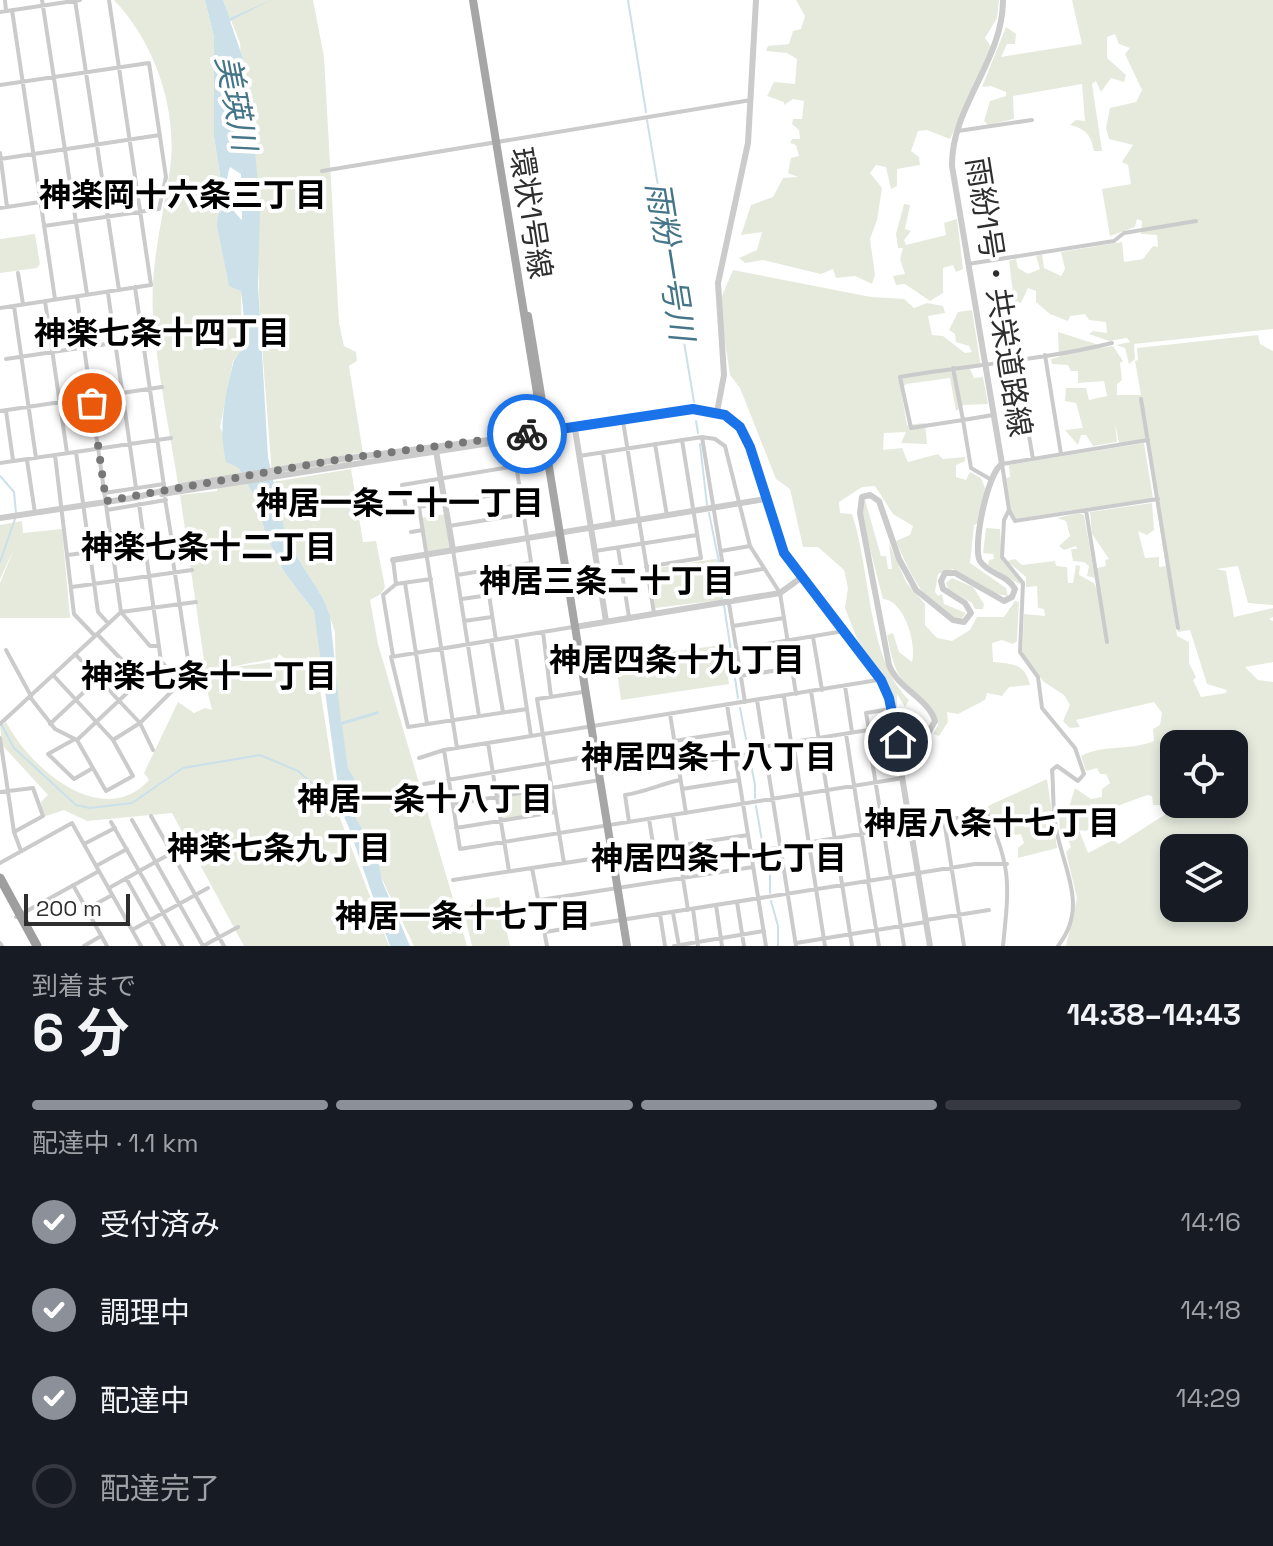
<!DOCTYPE html>
<html lang="ja">
<head>
<meta charset="utf-8">
<style>
	body { margin:0; font-family:"Space Grotesk","Noto Sans JP",sans-serif; background:#20242c; color:#f1f3f6; height:100vh; display:flex; flex-direction:column; font-size:30px; white-space:nowrap }
	* { box-sizing:border-box; margin:0 }
	p { font-size:26px; color:#9ea1a6 }
	.icon { flex:none; width:44px; height:44px; fill:none; stroke:currentColor; stroke-width:2; stroke-linecap:round; stroke-linejoin:round }
	.map { position:relative; height:946px; overflow:hidden }
	.panel { display:flex; flex-direction:column; background:#171b24; flex:1 }
	.panel>* { flex:none }
	.buttons { position:absolute; left:1160px; top:730px; display:grid; gap:16px }
	.buttons a { display:grid; place-items:center; width:88px; height:88px; border-radius:16px; background:#171b24; box-shadow:0 4px 12px #0003; font-size:40px }
	.scale { position:absolute; left:24px; bottom:20px; width:106px; box-sizing:border-box; padding-left:8px; border:4px solid #2e2e2e; border-top:0; font-size:22px; line-height:28px; white-space:nowrap; color:#2e2e2e; -webkit-text-stroke:6px #fff; paint-order:stroke }
	.pin { position:absolute; display:grid; place-items:center; width:68px; height:68px; color:#fff; margin:-34px; border:4px solid #fff; border-radius:50%; box-shadow:0 2px 8px #0007 }
	.courier { position:absolute; display:grid; place-items:center; width:80px; height:80px; margin:-40px; border:6px solid #1a73e8; border-radius:50%; background:#fff; color:#222; box-shadow:0 2px 10px #0007 }
	.head em { font-style:normal; font-weight:700 }
	.head div { display:flex; flex-direction:column-reverse }
	.head { display:flex; align-items:center; justify-content:space-between; height:136px; padding:0 32px }
	h1 { font-size:52px; font-weight:700; line-height:60px }
	.bar { display:grid; grid-template-columns:repeat(4,1fr); gap:12px 8px; align-content:center; height:96px; padding:0 32px }
	.bar i { height:10px; border-radius:6px; background:#363941 }
	.bar .active { background:#8c9099 }
	.bar p { grid-column:span 4 }
	ol { padding:0 32px; list-style:none }
	li { display:flex; align-items:center; gap:24px; height:88px }
	li p { margin-inline-start:auto }
	li .icon { padding:8px; border-radius:50%; background:#8c9099; color:#fff; stroke-width:4 }
	li:last-child { color:#9ea1a6 }
	li i { width:44px; height:44px; border:4px solid #363941; border-radius:50% }
	.map>svg:first-child { display:block }
	.green { fill:#e5eadd; fill-rule:evenodd }
	.water { fill:#cbe0e8; fill-rule:evenodd }
	.lines { fill:none; stroke-linecap:round; stroke-linejoin:round }
	.stream { stroke:#cbe0e8; stroke-width:2 }
	.minor { stroke:#cbcbcb; stroke-width:4 }
	.tertiary { stroke:#cbcbcb; stroke-width:6 }
	.primary { stroke:#a6a6a6; stroke-width:8 }
	.trunk { stroke:#9e9e9e; stroke-width:9 }
	.done { stroke:#777; stroke-width:8; stroke-dasharray:0 14.4 }
	.route { stroke:#1a73e8; stroke-width:10 }
	.labels { text-anchor:middle; dominant-baseline:central; stroke-width:8; stroke-linejoin:round; paint-order:stroke }
	.street-label { font-size:30px; fill:#2e2e2e; stroke:#fff }
	.water-label { font-size:32px; font-style:italic; fill:#447588; stroke:#fff }
	.neighbourhood-label { font-size:32px; font-weight:bold; fill:#000; stroke:#fff }
</style>
</head>
<body>
<div class="map">
<svg width="1273" height="946" viewBox="0 0 1273 946">
	<rect width="100%" height="100%" fill="#fff"/>
	<path class="green" d="M114,0H205L214,37V137L222,188L218,196L227,277L241,291L242,350L233,361L220,427L255,498L266,535L284,572L314,611L323,664L284,658L279,654L277,658L220,669L280,661L317,669L340,818L389,946H244L172,813L87,821L64,810L43,817L41,802L48,795L3,746L0,727L6,722C30,768 102,831 149,780L144,773L178,702L194,713L205,708L212,710L207,690L201,691L197,685L206,674L180,495L217,491L218,485L179,490C170,432 157,373 153,315C150,264 163,218 170,169C178,110 155,43 114,0Z
		M223,0H313L324,57L339,323L344,346L356,352L357,361L349,366L363,453L350,454V462L272,475L260,321L255,150L245,116L240,43Z
		M796,0H999L997,18L985,38L992,48L950,139L927,130L918,131L911,151L919,157L920,165L897,169V186L891,189L886,167L876,165L870,173L882,188L877,220L870,239L875,275L872,284L855,276L836,278L833,269L821,274L763,260L745,263L739,258L757,250L762,232L741,235L751,205L773,197L783,178L798,177L788,173L791,158L799,156L796,145L790,143L792,139H800L799,130L792,124L793,119H802L804,101L793,99L784,105V102L767,96L774,82L795,84L797,59L787,53L766,51L768,46L789,44L793,31L801,29L805,16Z
		M1072,0H1273V329L1134,344L1135,359L1129,364L1125,348L1116,345L1130,342L1127,338L1109,341L1089,334L1093,331L1107,333L1106,322L1089,320L1085,314L1070,316L1068,321L1050,314L1036,302V291L1028,288L1021,303L1014,301L1009,261L1016,259L1018,268L1028,274L1040,269L1036,256L1042,254L1044,268L1061,276L1065,269L1061,252L1122,242L1124,262L1143,259L1153,246L1158,247L1157,235L1141,234L1142,221L1137,219L1135,227L1110,236L1102,189L1131,184L1128,165L1122,162L1133,145L1109,139L1106,128L1110,108L1136,102L1142,90L1125,54L1130,48L1119,44L1115,34L1107,37V58L1126,75L1124,82L1111,78L1101,92L1096,81L1092,84L1102,151H1094C1091,135 1086,129 1070,125L1076,120L1085,121L1082,84L1013,96L1014,119L988,125L984,121L990,101L1006,96V92L991,86L982,87L1006,27L1016,34L1015,44H1007L1001,57L1082,44Z
		M904,204L910,205L905,229L911,231L904,240L906,245L946,235L944,223L957,219L963,269L956,272L953,265L943,268V293L930,301L905,284L896,285L893,276L905,274L900,259L903,248H898L896,234Z
		M35,234L40,264L37,268L0,273V239Z
		M733,270L871,297L904,299L914,308L927,303L943,306L945,313L928,316L932,335L943,336L965,353L972,352L969,346L956,342L955,334L949,330L958,312L972,310L981,367L970,369L974,378L983,377L988,404L963,405L956,411L950,378L906,384L901,390L907,425L925,423L927,444L901,443L906,432L884,433L883,450L902,448L908,462L938,454L943,459L965,457V461L956,465V477L966,480L970,472L981,478L985,488L979,523L974,525L970,563L1006,588L1008,596L996,594L953,569L938,574L935,592L938,596L942,594L944,604L966,613L962,618C929,618 907,567 896,541L910,535L913,526L893,514L875,486L862,487L839,502L840,513L852,514C871,570 867,659 909,700L905,707L897,694V710L889,685L857,639L845,608L848,588L844,570L818,547H803L790,489L776,479L740,388L730,375L719,303Z
		M1058,332L1099,345L1085,350L1113,346L1123,361L1120,363L1122,380L1117,384V395H1141L1135,361L1138,360L1137,348L1258,335L1260,344L1273,351V605L1248,603L1238,566L1216,569L1226,571L1234,617L1273,608V617L1269,619L1273,621V662L1245,667L1258,680L1273,682V946H1066L1077,898L1066,852L1071,847L1067,836L1060,835L1059,808L1068,810L1075,788L1091,799L1102,797V789L1110,783L1106,774H1100L1097,768L1086,771L1081,756C1104,744 1130,751 1154,741L1153,729L1160,725L1162,713L1154,702L1076,720L1080,727L1070,728L1063,721L1070,705L1064,695L1044,682L1022,653L1024,614L1045,616L1044,609L1038,608L1037,586L1026,587V577L1007,561L1015,559L1022,565L1055,561L1056,566L1067,567L1068,583H1073L1076,565L1080,566L1079,575L1094,583L1097,590V568L1106,566L1105,560L1109,559L1092,534L1090,512L1152,503L1154,530L1147,535L1138,531L1145,558L1159,557V567L1166,566L1146,439L1119,443L1115,423L1117,442L1093,446L1086,435H1081L1078,445L1065,430L1083,428L1076,403L1065,401L1066,388H1086L1089,400L1107,396L1104,381L1078,383V371H1071L1068,365L1052,364L1051,359L1059,357ZM1174,615L1178,632L1190,630L1207,684L1227,690L1226,693L1201,697L1193,680L1196,677L1189,663V642L1177,636ZM1174,744H1234V804H1174ZM1147,795L1152,796L1153,805H1166L1172,810L1119,844L1113,840L1088,853L1079,830L1086,831L1102,820L1104,811ZM1174,848H1234V908H1174Z
		M1144,443L1153,498L1015,519L1010,510L1006,478L1010,477L1009,465Z
		M351,469L363,542L376,541L385,587L381,594L370,600L378,644L467,946H414L379,873L377,853L356,820L354,778L348,768L336,693L335,632L323,598L287,541L273,482Z
		M865,500L881,556H886L888,569H892L889,543L906,582L925,604V625L937,638L952,641L970,630L977,617H1004L1015,601L1019,602L1017,641L1013,644L1002,640L992,643L993,662C1012,664 1025,663 1030,685L1009,687L1002,696L987,693L985,700L958,714L947,712L948,722L939,736L933,734L938,725C933,704 919,700 906,685C893,670 891,653 887,635L893,633L899,652L912,662C917,644 904,600 883,599L858,503Z
		M1079,513L1084,515L1095,578L1087,576L1089,566L1084,562L1073,561L1071,549H1077L1076,546L1064,550L1059,546L1070,536L1066,521L1057,518Z
		M446,514L453,550L427,554L421,518Z
		M22,521L23,533L62,529L70,618H0V583L14,549L0,579V525Z
		M986,528L1000,529L1002,560L1018,576L1021,585L988,565L989,560L994,559L993,554L983,553Z
		M715,559L720,560L725,596L721,600L655,608L651,569Z
		M952,578L973,587L984,604L983,609H975L972,603L948,589L946,583Z
		M723,645L729,684L621,700L616,665L621,658Z
		M1047,779L1057,848L1018,858V848L1024,843L1021,834L1015,835L1008,825L984,811L990,805Z
		M525,793L529,816L501,820L497,797Z
		M499,897L510,946H472L464,912L475,901Z"/>
	<path class="water" d="M205,0H223L230,18L271,0L230,21L246,67L245,116L255,150L260,208L258,284L268,457L287,541L323,598L330,616L341,722L378,711L379,714L342,725L348,768L354,778L356,819L377,854L382,881L410,946H390L349,828L342,812L328,800L338,799L339,793L314,611L284,572L266,535L255,498L239,468L226,462C218,427 225,396 233,364C234,358 240,354 242,348C247,331 243,309 241,291L229,286L217,225L222,188L214,137V37ZM230,167L241,174L242,220C227,207 223,186 230,167Z"/>
	<g class="lines">
		<path class="stream" d="M628,0L646,112
			M647,120L694,402
			M696,421L698,433
			M700,444L707,505
			M0,476L14,492L16,513
			M709,513L719,562L722,599
			M0,562L15,519
			M724,605L738,698
			M740,708L755,785V798
			M1,724L14,748L76,805L90,808L132,803L183,768L260,755L298,771L331,800
			M756,806L763,847
			M763,852L770,872V893
			M771,901L778,926V946"/>
		<path class="minor" d="M5,0L6,11
			M42,0L87,294
			M75,0L119,290
			M12,10L55,299
			M0,12L80,0
			M0,85L149,63L166,177L159,209L44,226
			M958,131L1032,120
			M0,153L7,207
			M0,159L160,135
			M322,171L751,100
			M0,208L40,202
			M968,264L1114,241L1124,233L1196,221
			M18,273L23,304
			M135,287L164,486
			M108,293L136,488
			M77,297L121,612
			M45,301L67,453
			M14,306L36,458
			M0,308L151,285L109,0
			M1045,355L1061,454
			M6,359L153,337
			M1016,360L1033,459
			M953,368L963,420L911,428L900,377C970,365 1043,360 1112,343
			M1141,399L1178,628
			M0,411L162,387
			M6,411L13,460
			M623,421L654,613
			M702,437L745,702
			M512,438L533,575
			M1148,440L1002,464L1009,510L1015,521L1158,499
			M655,444L667,516
			M76,452L98,612L108,623
			M603,453L614,524
			M55,455L74,614L95,636
			M579,456L702,437L715,439L725,446L750,546L780,593L796,694
			M27,460L35,513
			M0,463L171,438
			M516,466L402,485L406,509L520,491
			M990,479L971,468L963,420L993,415
			M104,493L164,484
			M165,499L172,541
			M139,504L161,661L179,682
			M419,507L457,748
			M107,510L166,500
			M1009,510L1004,520L1002,557L1023,583L1020,652L1038,677L1042,708L1075,748L1084,774L1078,781L1057,766L1052,770C1054,791 1052,813 1057,833C1065,872 1088,908 1058,946
			M1086,510L1107,642
			M449,526L524,514
			M411,532L423,530
			M618,548L629,617
			M453,550L479,716
			M595,551L697,535
			M721,551L750,546
			M68,555L186,539
			M393,560L396,584
			M646,567L701,558L682,440
			M457,575L531,563
			M725,576L762,569
			M405,583L427,724
			M72,587L192,570
			M462,599L489,595L496,640
			M121,612L196,602
			M121,612L150,646H158
			M464,621L492,617
			M733,626L784,618
			M543,632L551,697
			M97,634L141,680
			M516,637L531,736
			M813,637L822,690
			M491,641L503,712
			M736,649L844,631
			M6,650L31,696
			M75,654L140,723L153,750
			M393,656L383,595L396,584L431,579
			M740,676L792,668
			M845,686L852,732
			M811,691L852,946
			M30,697L55,729L77,740L106,791L133,776L113,740L53,675
			M784,697L791,742
			M757,700L796,946
			M727,705L766,946
			M527,709L408,727L391,657L573,627
			M670,714L686,813
			M0,724L121,612
			M50,724L120,658
			M867,730L891,877
			M869,730L866,713L890,709
			M846,734L869,881
			M0,738L14,832L21,851
			M75,739L48,754L74,779L93,768
			M77,740L161,661
			M113,740L140,723L190,673L170,541
			M674,741L731,732
			M793,742L825,946
			M488,743L509,871
			M749,749L893,726
			M444,750L460,849L903,778
			M419,758L444,750L878,680
			M599,763L675,750
			M678,765L750,754
			M424,784L596,755
			M682,789L739,780
			M0,792L33,788L43,816L14,832
			M453,804L600,780
			M673,815L688,910
			M151,816L224,946
			M649,819L654,850
			M132,820L203,946
			M944,820L964,946
			M111,822L182,946
			M629,822L625,795C645,792 661,784 680,780
			M456,828L555,812
			M84,844L115,828
			M751,852L987,813C1012,868 1009,887 1003,946
			M0,863L72,823L141,946
			M564,863L537,699L583,692
			M96,866L127,849
			M532,868L547,946
			M893,877L904,946
			M126,878L164,946
			M453,880L748,835
			M868,881L879,946
			M73,885L107,946
			M109,888L184,846
			M540,900L753,867
			M737,902L744,946
			M716,905L722,946
			M87,909L112,895
			M693,909L698,946
			M673,913L679,946
			M660,914L665,946
			M16,917L99,871
			M926,920L989,910
			M132,930L208,888
			M545,932L975,864H1007
			M0,943L2,946
			M796,943L926,922
			M84,946L101,936
			M203,946L238,927
			M674,946L764,931"/>
		<path class="tertiary" d="M717,412L724,375L718,283L748,143L756,0
			M575,429L606,621
			M436,451L453,550
			M162,494L542,435
			M137,497L187,485L341,459L544,433L693,409L717,412L734,421L746,437L784,553L873,667L889,698L930,946
			M0,518L139,497
			M393,560L766,499
			M575,627L780,593L802,577
			M898,742L926,737L935,721C929,699 898,689 889,665L860,513L862,497L870,495L879,501L899,559L916,590L953,620L964,622L971,613L965,603L943,589L941,581L945,573H955L1004,601L1012,597L1015,589C1008,575 988,574 980,561C972,547 988,471 1002,464L952,166C951,107 1003,61 1003,0"/>
		<path class="primary" d="M473,0L627,946
			M528,316L544,413"/>
		<path class="trunk" d="M0,878L37,946"/>
	</g>
	<g class="lines">
		<path class="done" d="M92,403L106,501L341,459L527,434"/>
		<path class="route" d="M527,434L693,409L725,415L740,427L750,447L784,553L881,680L889,698L898,742"/>
	</g>
	<g class="labels">
		<g class="street-label">
			<text transform="translate(531 213) rotate(81)">環状1号線</text>
			<text transform="translate(999 297) rotate(81)">雨紛1号・共栄道路線</text>
		</g>
		<g class="water-label">
			<text transform="translate(236 103) rotate(79)">美瑛川</text>
			<text transform="translate(670 261) rotate(81)">雨粉一号川</text>
		</g>
		<g class="neighbourhood-label">
			<text x="183" y="195">神楽岡十六条三丁目</text>
			<text x="162" y="333">神楽七条十四丁目</text>
			<text x="400" y="503">神居一条二十一丁目</text>
			<text x="209" y="547">神楽七条十二丁目</text>
			<text x="607" y="581">神居三条二十丁目</text>
			<text x="677" y="660">神居四条十九丁目</text>
			<text x="209" y="676">神楽七条十一丁目</text>
			<text x="709" y="757">神居四条十八丁目</text>
			<text x="425" y="799">神居一条十八丁目</text>
			<text x="992" y="823">神居八条十七丁目</text>
			<text x="279" y="848">神楽七条九丁目</text>
			<text x="719" y="858">神居四条十七丁目</text>
			<text x="463" y="916">神居一条十七丁目</text>
		</g>
	</g>
</svg>
<div class="buttons">
<a><svg class="icon" aria-label="locate" viewBox="0 0 24 24"><circle cx="12" cy="12" r="6"/><path d="M12 2v4M12 18v4M2 12h4M18 12h4"/></svg></a>
<a><svg class="icon" aria-label="layers" viewBox="0 0 24 24"><path d="M12 4l9 5-9 5-9-5zM3 14l9 5 9-5"/></svg></a>
</div>
<div class="scale">200 m</div>
<div class="pin" style="left:92px;top:403px;background:#ea580c"><svg class="icon" aria-label="bag" viewBox="0 0 24 24"><path d="M5 8h14l-1 12H6zM9 8a3 3 0 0 1 6 0"/></svg></div>
<div class="pin" style="left:898px;top:742px;background:#1f2937"><svg class="icon" aria-label="home" viewBox="0 0 24 24"><path d="M3 11l9-7 9 7M6 9v11h12V9"/></svg></div>
<div class="courier" style="left:527px;top:434px"><svg class="icon" aria-label="bike" viewBox="0 0 24 24"><circle cx="6" cy="16" r="4"/><circle cx="18" cy="16" r="4"/><path d="M6 16l4-8h5l3 8M10 8l3 8H6M13 5h3"/></svg></div>
</div>
<section class="panel">
<div class="head"><div><h1>6 分</h1><p>到着まで</p></div><em>14:38–14:43</em></div>
<div class="bar"><i class="active"></i><i class="active"></i><i class="active"></i><i></i><p>配達中 · 1.1 km</p></div>
<ol>
<li><svg class="icon" aria-label="check" viewBox="0 0 24 24"><path d="M5 12l5 5 9-10"/></svg>受付済み<p>14:16</p></li>
<li><svg class="icon" aria-label="check" viewBox="0 0 24 24"><path d="M5 12l5 5 9-10"/></svg>調理中<p>14:18</p></li>
<li><svg class="icon" aria-label="check" viewBox="0 0 24 24"><path d="M5 12l5 5 9-10"/></svg>配達中<p>14:29</p></li>
<li><i></i>配達完了</li>
</ol>
</section>
</body>
</html>
